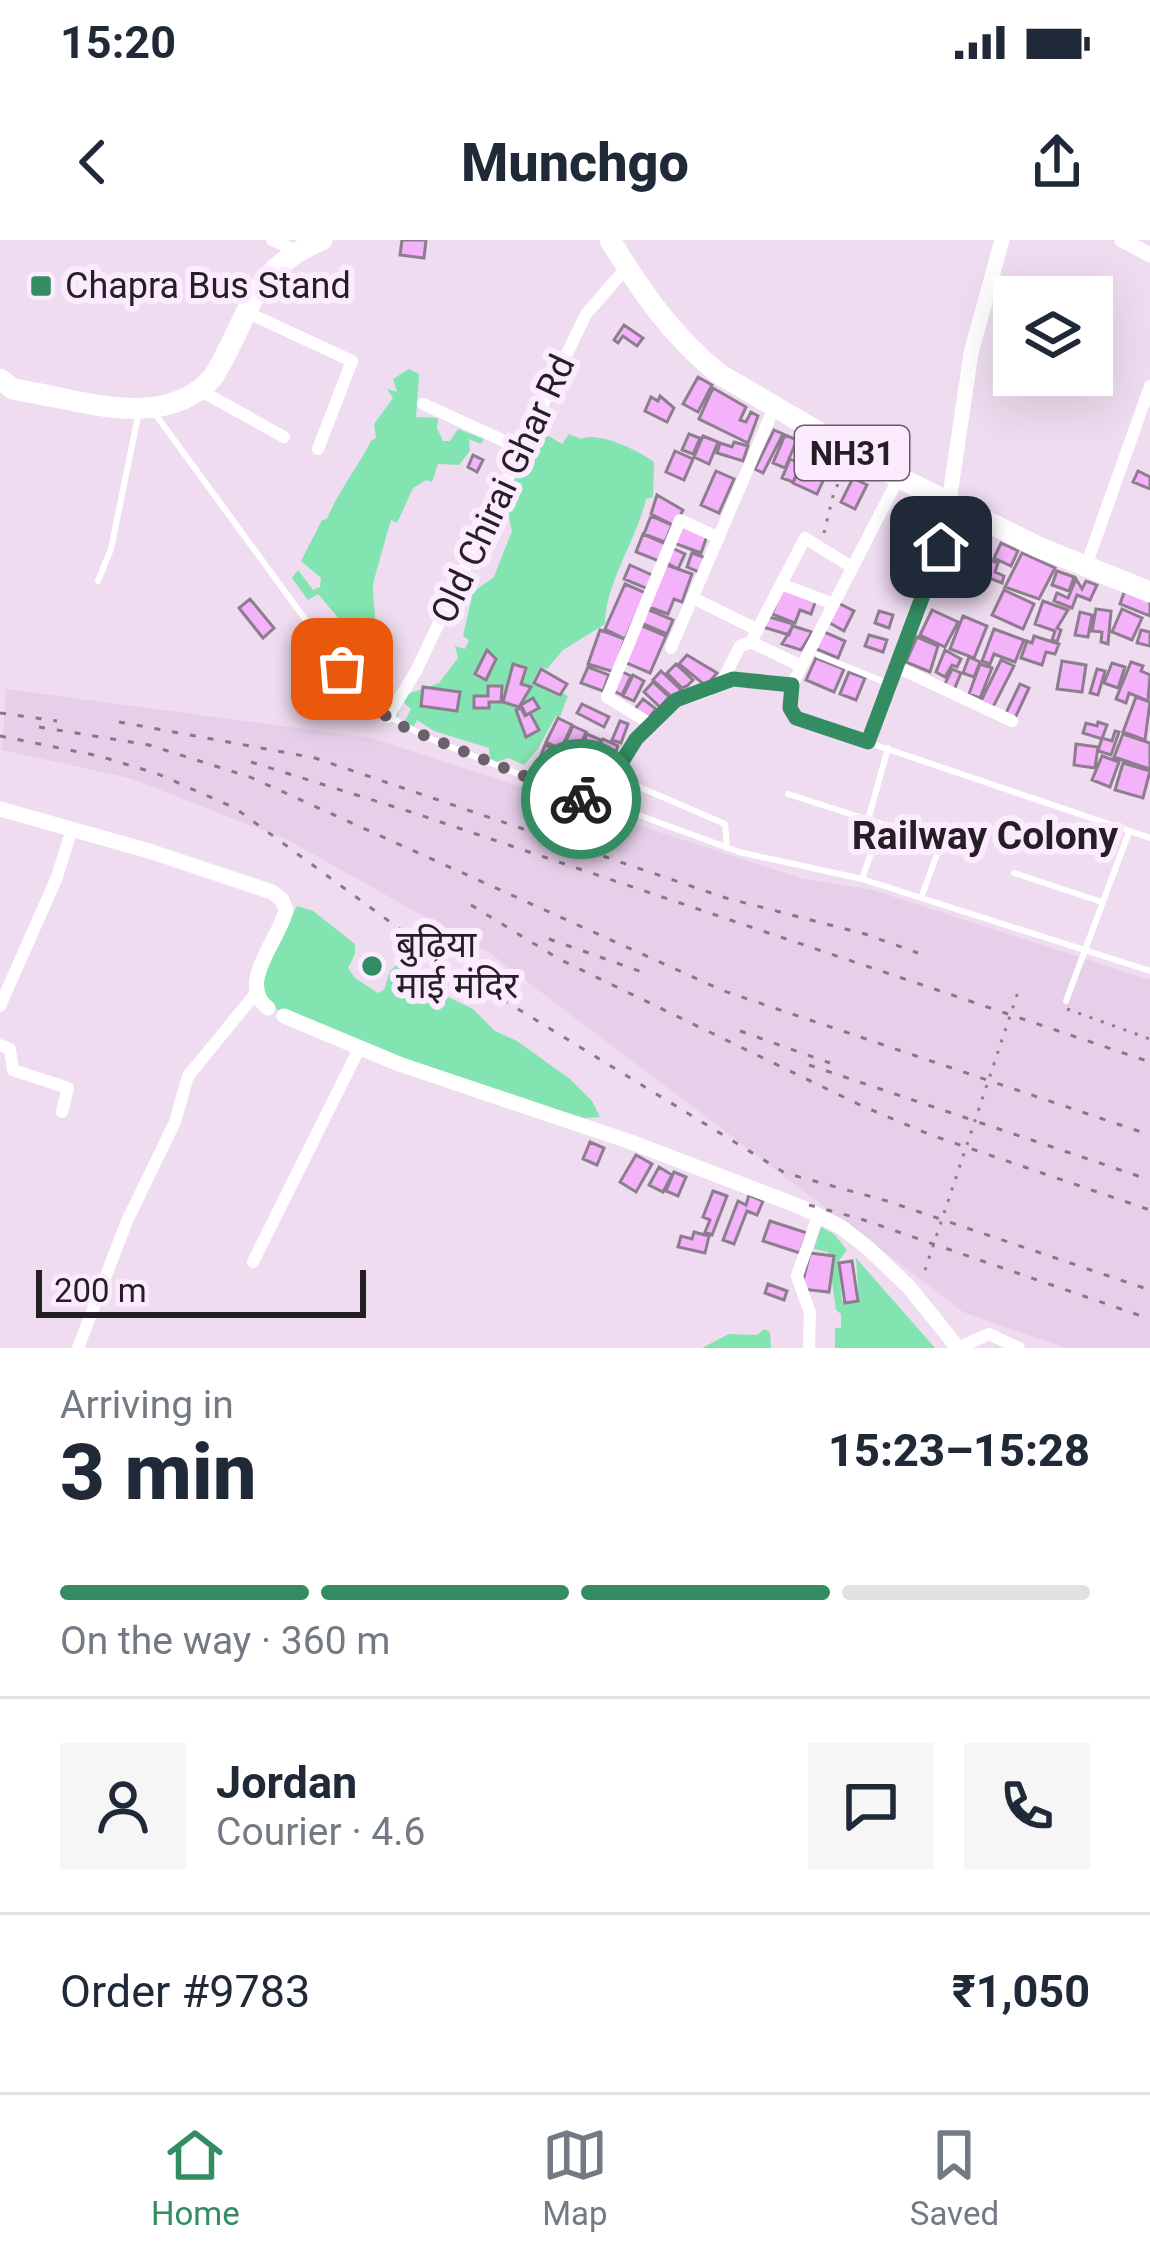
<!DOCTYPE html>
<html lang="en">
<head>
<meta charset="utf-8">
<style>
	body { margin:0; font-family:Roboto,"Noto Sans Devanagari",sans-serif; background:#f6f6f7; color:#1f2937; height:100vh; display:flex; flex-direction:column; font-size:45px; white-space:nowrap }
	* { box-sizing:border-box; margin:0 }
	p { font-size:39px; color:#747a83 }
	.icon { flex:none; width:66px; height:66px; fill:none; stroke:currentColor; stroke-width:2; stroke-linecap:round; stroke-linejoin:round }
	.map { position:relative; height:1108px; overflow:hidden }
	.panel { display:flex; flex-direction:column; background:#fff; flex:1 }
	.panel>* { flex:none }
	.tools { position:absolute; left:993px; top:36px; display:grid; gap:24px }
	.tools a { display:grid; place-items:center; width:120px; height:120px; border-radius:0px; background:#fff; box-shadow:0 12px 48px #0002; font-size:60px }
	.scale { position:absolute; left:36px; bottom:30px; width:330px; box-sizing:border-box; padding-left:12px; border:6px solid #251e25; border-top:0; font-size:33px; line-height:42px; white-space:nowrap; color:#251e25; -webkit-text-stroke:9px #fceafe; paint-order:stroke }
	.pin { position:absolute; display:grid; place-items:center; width:102px; height:102px; color:#fff; margin:-51px; border-radius:24px; box-shadow:0 6px 18px #0006 }
	.courier { position:absolute; display:grid; place-items:center; width:120px; height:120px; margin:-60px; border:9px solid #348d62; border-radius:50%; background:#fff; color:#222; box-shadow:0 3px 15px #0007 }
	.summary em { font-style:normal; font-weight:800 }
	.summary div { display:flex; flex-direction:column-reverse }
	.summary { display:flex; align-items:center; justify-content:space-between; height:204px; padding:0 60px }
	h1 { font-size:78px; font-weight:800; line-height:90px }
	.bar { display:grid; grid-template-columns:repeat(4,1fr); gap:18px 12px; align-content:center; height:144px; padding:0 60px }
	.bar i { height:15px; border-radius:9px; background:#e0e1e3 }
	.bar .on { background:#348d62 }
	.bar p { grid-column:span 4 }
	.line { display:flex; align-items:center; gap:30px; padding:0 60px; border-top:3px solid #e0e1e3 }
	.line div { flex:1 }
	.round { display:grid; place-items:center; flex:none; width:126px; height:126px; border-radius:0px; background:#f6f6f7 }
	.status { display:flex; justify-content:space-between; align-items:center; height:84px; padding:0 60px; background:#fff; direction:ltr }
	.status svg { height:33px; fill:currentColor }
	header { display:flex; justify-content:space-between; align-items:center; height:156px; padding:0 60px; background:#fff; font-size:54px; font-weight:800 }
	.tabs { display:flex; justify-content:space-around; align-items:center; height:168px; border-top:3px solid #e0e1e3; background:#fff; font-size:33px; color:#747a83 }
	.tabs a { display:grid; justify-items:center; gap:6px }
	.tabs .on { color:#348d62 }
	.map>svg:first-child { display:block }
	.built { fill:#e7cfe9 }
	.water { fill:#82e4b0 }
	.building { fill:#f4b2fa; stroke:#8e7d8f; stroke-width:3 }
	.lines { fill:none; stroke-linecap:round; stroke-linejoin:round }
	.path { stroke:#8b7e8b; stroke-width:3; stroke-dasharray:3 9; stroke-linecap:butt }
	.service { stroke:#fff; stroke-width:6 }
	.minor { stroke:#fff; stroke-width:12 }
	.tertiary { stroke:#fff; stroke-width:15 }
	.trunk { stroke:#fff; stroke-width:21 }
	.rail { stroke:#857986; stroke-width:3; stroke-dasharray:6 12; stroke-linecap:butt }
	.done { stroke:#6c606c; stroke-width:12; stroke-dasharray:0 21.6 }
	.route { stroke:#348d62; stroke-width:15 }
	.poi-dot { fill:#348d62; stroke:#fceafe; stroke-width:4.5 }
	.labels { text-anchor:middle; dominant-baseline:central; stroke-width:12; stroke-linejoin:round; paint-order:stroke }
	.shield { fill:#fceafe; stroke:#665b66; stroke-width:3 }
	.shield-label { font-size:33px; font-weight:bold; fill:#251e25 }
	.poi-label { font-size:36px; fill:#251e25; stroke:#fceafe; text-anchor:start }
	.street-label { font-size:36px; fill:#251e25; stroke:#fceafe }
	.neighbourhood-label { font-size:39px; font-weight:bold; fill:#251e25; stroke:#fceafe }
</style>
</head>
<body>
<div class="status"><b>15:20</b><svg viewBox="0 0 49 12"><path d="M0 12V9h3v3zM5 12V6h3v6zM10 12V3h3v9zM15 12V0h3v12zM26 1h20v11H26zM47 4h2v5h-2z"/></svg></div>
<header><svg class="icon" aria-label="back" viewBox="0 0 24 24"><path d="M15 5l-7 7 7 7"/></svg>Munchgo<svg class="icon" aria-label="share" viewBox="0 0 24 24"><path d="M12 15V3M7 8l5-5 5 5M5 13v7h14v-7"/></svg></header>
<div class="map">
<svg width="1150" height="1108" viewBox="0 0 1150 1108">
	<rect width="100%" height="100%" fill="#efdcf0"/>
	<path class="built" d="M6,449L371,498L803,639L869,649L1150,740V1108H1065L963,1072L491,714L288,600L129,538L2,510Z"/>
	<path class="water" d="M409,129L419,134L416,177L438,178L437,188L443,201H450L458,189L484,199L481,204L469,199L470,211L459,225L438,224L432,242L426,240L413,248L397,283L391,280C389,287 373,342 373,346C373,369 381,404 370,430L356,412L357,400L318,354L308,360L292,338L298,330L313,350L320,347L321,338L301,321L322,280L327,279C336,255 358,227 371,201L376,198L374,184L393,158L387,149L397,152L393,139Z
		M569,194L581,199C597,191 638,210 654,222L653,257L646,259C637,299 605,344 605,384L563,410L547,429L540,427L532,443L560,457L563,453L568,456L560,477L556,476L537,510L524,525L508,518L496,522L490,518L489,508L434,491L417,480L412,490L395,481L400,465L397,479L404,482L411,469L403,462L405,455L439,443L458,418L455,406L465,409L469,400L463,396L473,352L494,337L512,291L505,261L511,246L520,226L547,195L562,204Z
		M297,666L313,671L355,704V714L348,728L355,738L378,753L384,750L390,731L400,722L408,723L412,729L430,738L434,735L448,757L473,769L495,791L517,801L570,839L592,861L600,877L584,878L462,841L266,765L260,738Z
		M821,987L834,994L847,1010L838,1022L842,1061L859,1062L856,1018L935,1108H835V1088H841V1074L836,1070L828,1012L814,1009Z
		M764,1089L770,1092L771,1108H702L729,1094L757,1095Z"/>
	<path class="building" d="M402,0H426L424,18L400,15Z
		M624,85L643,98L637,106L623,96L618,103L614,100Z
		M698,137L712,145L698,172L683,164Z
		M713,148L746,167L740,180L746,182L751,172L758,176L748,203L699,179Z
		M660,156L674,168L667,182L645,171L651,157L658,161Z
		M774,190L783,194L763,233L755,229Z
		M689,194L700,198L693,214L682,210Z
		M785,195L797,200L785,228L773,223Z
		M703,196L718,202L709,224L694,217Z
		M734,202L748,206L743,221L717,213L720,203L732,207Z
		M811,206L834,217L817,254L793,243Z
		M675,211L693,219L684,240L666,232Z
		M473,215L483,220L477,232L468,227Z
		M790,219L801,224L793,242L782,238Z
		M716,231L734,239L719,273L701,265Z
		M1138,231L1150,237V249L1133,242Z
		M853,238L867,245L855,269L841,262Z
		M657,255L683,270L675,286L651,274Z
		M651,276L672,285L665,302L644,294Z
		M681,285L707,296L701,313L674,303Z
		M962,287L978,292L972,309L956,303Z
		M643,294L666,304L659,321L636,312Z
		M1001,303L1018,311L1011,326L994,318Z
		M672,308L685,314L678,329L665,322Z
		M969,309L983,311L977,343L963,341Z
		M692,313L706,318L701,333L687,327Z
		M1022,313L1055,328L1039,359L1005,347Z
		M990,320L998,323L995,332L1004,336L1002,343L984,336Z
		M664,324L692,334L682,362L674,359L668,374L649,367Z
		M630,325L654,336L648,349L624,339Z
		M1057,331L1074,337L1069,351L1052,345Z
		M1076,339L1082,349L1086,341L1097,345L1090,360L1077,355L1072,368L1054,361L1057,353L1068,358Z
		M625,344L646,353L625,399L605,389Z
		M782,348L816,360L811,374L800,370L795,383L772,374Z
		M1004,350L1034,364L1023,389L992,375Z
		M1125,350L1150,359V376L1120,364Z
		M250,359L274,388L263,398L239,368Z
		M1043,361L1068,370L1057,388L1061,390L1057,402L1052,400L1055,391L1035,384Z
		M838,363L854,371L844,391L828,382Z
		M647,369L673,380L667,394L641,383Z
		M1096,369L1111,371L1108,404L1101,402L1102,392L1092,391Z
		M1122,369L1142,378L1132,400L1112,392Z
		M932,370L958,382L945,407L920,395Z
		M879,371L893,375L889,388L875,383Z
		M1080,372L1092,375L1088,397L1075,395Z
		M766,376L793,384L789,395L763,387Z
		M963,376L987,386L974,418L950,409Z
		M640,385L666,396L650,433L624,422Z
		M793,386L812,392L801,410L782,404Z
		M994,389L1024,400L1015,422L994,414L990,424L982,421Z
		M600,390L625,399L614,432L588,424Z
		M1141,390L1150,392V406L1137,403Z
		M822,391L845,401L838,418L814,408Z
		M869,395L887,400L883,412L865,406Z
		M1034,396L1059,404L1055,414L1046,412L1042,425L1021,418L1027,401L1032,403Z
		M917,397L938,406L930,432L906,422Z
		M487,410L496,419L486,440L475,434Z
		M945,410L961,419L957,427L952,425L945,437L936,432Z
		M687,415L717,433L706,446L679,424Z
		M969,417L980,422L974,437L963,433Z
		M816,418L844,429L834,452L806,440Z
		M1001,420L1014,426L993,467L981,461Z
		M1062,421L1086,425L1082,452L1057,449Z
		M1131,422L1143,426L1141,431L1150,435L1148,461L1129,453L1126,463L1116,459Z
		M324,423L336,439L330,444L318,427Z
		M1112,423L1125,427L1118,448L1104,443Z
		M513,424L526,428L521,444L531,447L519,467L503,462Z
		M676,424L693,440L687,446L682,448L667,433Z
		M980,424L992,428L980,458L969,454Z
		M588,427L609,435L603,451L581,443Z
		M541,429L567,444L560,455L534,443Z
		M952,429L961,433L954,450L944,446Z
		M1097,429L1105,431L1098,455L1090,453Z
		M620,431L631,436L622,455L612,450Z
		M661,431L681,450L673,458L653,440Z
		M849,432L865,438L856,460L840,454Z
		M633,435L644,441L634,461L623,456Z
		M653,442L669,457L660,467L644,452Z
		M1020,444L1029,448L1015,478L1006,473Z
		M488,446H502L501,462H489V468H474V456H488Z
		M423,447L460,452L457,471L421,466Z
		M1136,457L1150,462L1145,500L1123,492Z
		M533,458L539,468L526,475L521,465Z
		M643,459L656,469L648,479L635,469Z
		M582,464L609,477L604,487L577,473Z
		M521,468L525,476L530,473L539,490L526,497L516,470Z
		M558,478L572,485L561,509L546,502Z
		M620,481L628,484L621,503L612,500Z
		M1098,482L1107,485L1102,499L1083,493L1086,483L1097,486Z
		M573,486L586,492L576,514L563,508Z
		M1115,491L1119,492L1111,515L1098,511L1102,498L1112,501Z
		M587,494L601,500L593,518L579,512Z
		M1123,494L1150,503V529L1114,517Z
		M603,499L618,506L614,516L598,508Z
		M1076,504L1098,507L1095,528L1074,525Z
		M545,505L559,511L549,537L535,531Z
		M559,512L572,517L563,543L550,538Z
		M1102,516L1119,522L1110,547L1092,540Z
		M595,521L608,527L604,539L590,534Z
		M576,522L591,529L583,550L567,544Z
		M1123,523L1150,531L1143,558L1115,550Z
		M590,902L604,908L597,925L583,919Z
		M636,915L652,924L636,952L620,942Z
		M659,927L672,935L663,952L649,945Z
		M674,932L686,937L678,956L666,951Z
		M713,951L727,956L712,995L705,992L710,980L703,977Z
		M749,955L763,961L757,975L747,971L734,1004L723,1000L738,961L746,965Z
		M770,981L807,993L800,1013L763,1001Z
		M694,992L709,996L705,1013L678,1007L681,996L692,999Z
		M810,1013L834,1016L829,1052L801,1049Z
		M852,1021L858,1061L845,1063L839,1023Z
		M768,1044L787,1051L784,1060L765,1053Z"/>
	<g class="lines">
		<path class="path" d="M824,293L834,252L845,230
			M1067,769L1150,799
			M925,1030L1019,749"/>
		<path class="service" d="M153,171L367,464L426,497L579,558L594,560
			M98,341L111,309L139,171
			M818,415L887,443
			M796,478L1150,598
			M614,536L725,584L727,608
			M788,554L941,603L921,658
			M598,560L739,612L862,639L1150,731
			M868,580L888,508
			M1014,633L1102,662
			M862,639L881,584
			M1066,761L1129,592"/>
		<path class="minor" d="M272,0L297,11
			M246,72L352,121L318,209
			M201,151L284,197
			M423,164L522,209
			M1086,326L1150,146
			M781,344L831,363
			M693,358L758,390
			M751,402L801,426
			M671,408L774,168
			M897,427L1012,481
			M723,440L740,406L751,402L805,298L850,326
			M388,477L416,431L586,74L627,27
			M795,478L789,468L792,445L899,237
			M649,483L607,457L680,280L719,298
			M868,501L956,267
			M597,559L636,499L677,461L707,451L723,440L792,445
			M0,766L57,637L72,589
			M0,805L10,809L13,830L68,848L62,872
			M253,1022L360,807
			M78,1108L127,981L175,882L188,836L256,753
			M809,1108L810,1073L797,1036L818,976
			M958,1108L989,1094L1019,1108"/>
		<path class="tertiary" d="M1122,0L1150,15
			M949,262L971,113L1002,0
			M0,569L149,611L272,652L282,660L286,670C280,699 236,744 268,768
			M284,776L399,824L628,901L801,967L841,987L868,1008L909,1047L958,1108"/>
		<path class="trunk" d="M610,0C641,51 672,96 719,134L880,228L1038,307L1150,352
			M0,139L13,149C78,159 165,193 213,137C251,77 248,30 322,0"/>
		<path class="rail" d="M0,473L57,481
			M119,482L315,518L726,658L865,694L918,713
			M39,487L149,505L250,537L724,751L1150,895
			M0,496L99,516L158,534L235,568L461,734L785,933L887,961L1150,1050
			M251,522L414,573L1150,822
			M471,665L559,719L860,865L931,895L1150,970
			M549,699L645,733
			M740,791L830,823
			M809,825L1150,940
			M809,965L861,979L1150,1079"/>
	</g>
	<g class="lines">
		<path class="done" d="M342,429L367,464L406,488L581,559"/>
		<path class="route" d="M581,559L596,560L602,554L636,499L676,460L733,439L792,445L790,468L796,478L868,502L941,307"/>
	</g>
	<g class="poi-dot">
		<rect x="29" y="34" width="24" height="24" rx="6"/>
		<circle cx="372" cy="726" r="12"/>
	</g>
	<g class="labels">
		<rect class="shield" x="795" y="186" width="114" height="54" rx="9"/>
		<g class="shield-label">
			<text x="852" y="213">NH31</text>
		</g>
		<g class="poi-label">
			<text x="65" y="46">Chapra Bus Stand</text>
			<text x="396" y="705">बुढ़िया<tspan x="396" dy="41">माई मंदिर</tspan></text>
		</g>
		<g class="street-label">
			<text transform="translate(503 249) rotate(-65)">Old Chirai Ghar Rd</text>
		</g>
		<g class="neighbourhood-label">
			<text x="985" y="596">Railway Colony</text>
		</g>
	</g>
</svg>
<div class="tools">
<a><svg class="icon" aria-label="layers" viewBox="0 0 24 24"><path d="M12 4l9 5-9 5-9-5zM3 14l9 5 9-5"/></svg></a>
</div>
<div class="scale">200 m</div>
<div class="pin" style="left:342px;top:429px;background:#ea580c"><svg class="icon" aria-label="bag" viewBox="0 0 24 24"><path d="M5 8h14l-1 12H6zM9 8a3 3 0 0 1 6 0"/></svg></div>
<div class="pin" style="left:941px;top:307px;background:#1f2937"><svg class="icon" aria-label="home" viewBox="0 0 24 24"><path d="M3 11l9-7 9 7M6 9v11h12V9"/></svg></div>
<div class="courier" style="left:581px;top:559px"><svg class="icon" aria-label="bike" viewBox="0 0 24 24"><circle cx="6" cy="16" r="4"/><circle cx="18" cy="16" r="4"/><path d="M6 16l4-8h5l3 8M10 8l3 8H6M13 5h3"/></svg></div>
</div>
<section class="panel">
<div class="summary"><div><h1>3 min</h1><p>Arriving in</p></div><em>15:23–15:28</em></div>
<div class="bar"><i class="on"></i><i class="on"></i><i class="on"></i><i></i><p>On the way · 360 m</p></div>
<div class="line" style="height:216px"><a class="round"><svg class="icon" aria-label="person" viewBox="0 0 24 24"><circle cx="12" cy="8" r="4"/><path d="M4 21q1-7 8-7t8 7"/></svg></a><div><b>Jordan</b><p>Courier · 4.6</p></div><a class="round"><svg class="icon" aria-label="chat" viewBox="0 0 24 24"><path d="M4 5h16v11H9l-5 4z"/></svg></a><a class="round"><svg class="icon" aria-label="phone" viewBox="0 0 24 24"><path d="M5 4h4l2 5-3 2q2 4 5 5l2-3 5 2v4C11 20 4 13 5 4z"/></svg></a></div>
<div class="line" style="height:156px"><div>Order #9783</div><b>₹1,050</b></div>
</section>
<nav class="tabs">
<a class="on"><svg class="icon" aria-label="home" viewBox="0 0 24 24"><path d="M3 11l9-7 9 7M6 9v11h12V9"/></svg>Home</a>
<a><svg class="icon" aria-label="map" viewBox="0 0 24 24"><path d="M3 6l6-2 6 2 6-2v14l-6 2-6-2-6 2zM9 4v14M15 6v14"/></svg>Map</a>
<a><svg class="icon" aria-label="saved" viewBox="0 0 24 24"><path d="M7 4h10v16l-5-4-5 4z"/></svg>Saved</a>
</nav>
</body>
</html>
